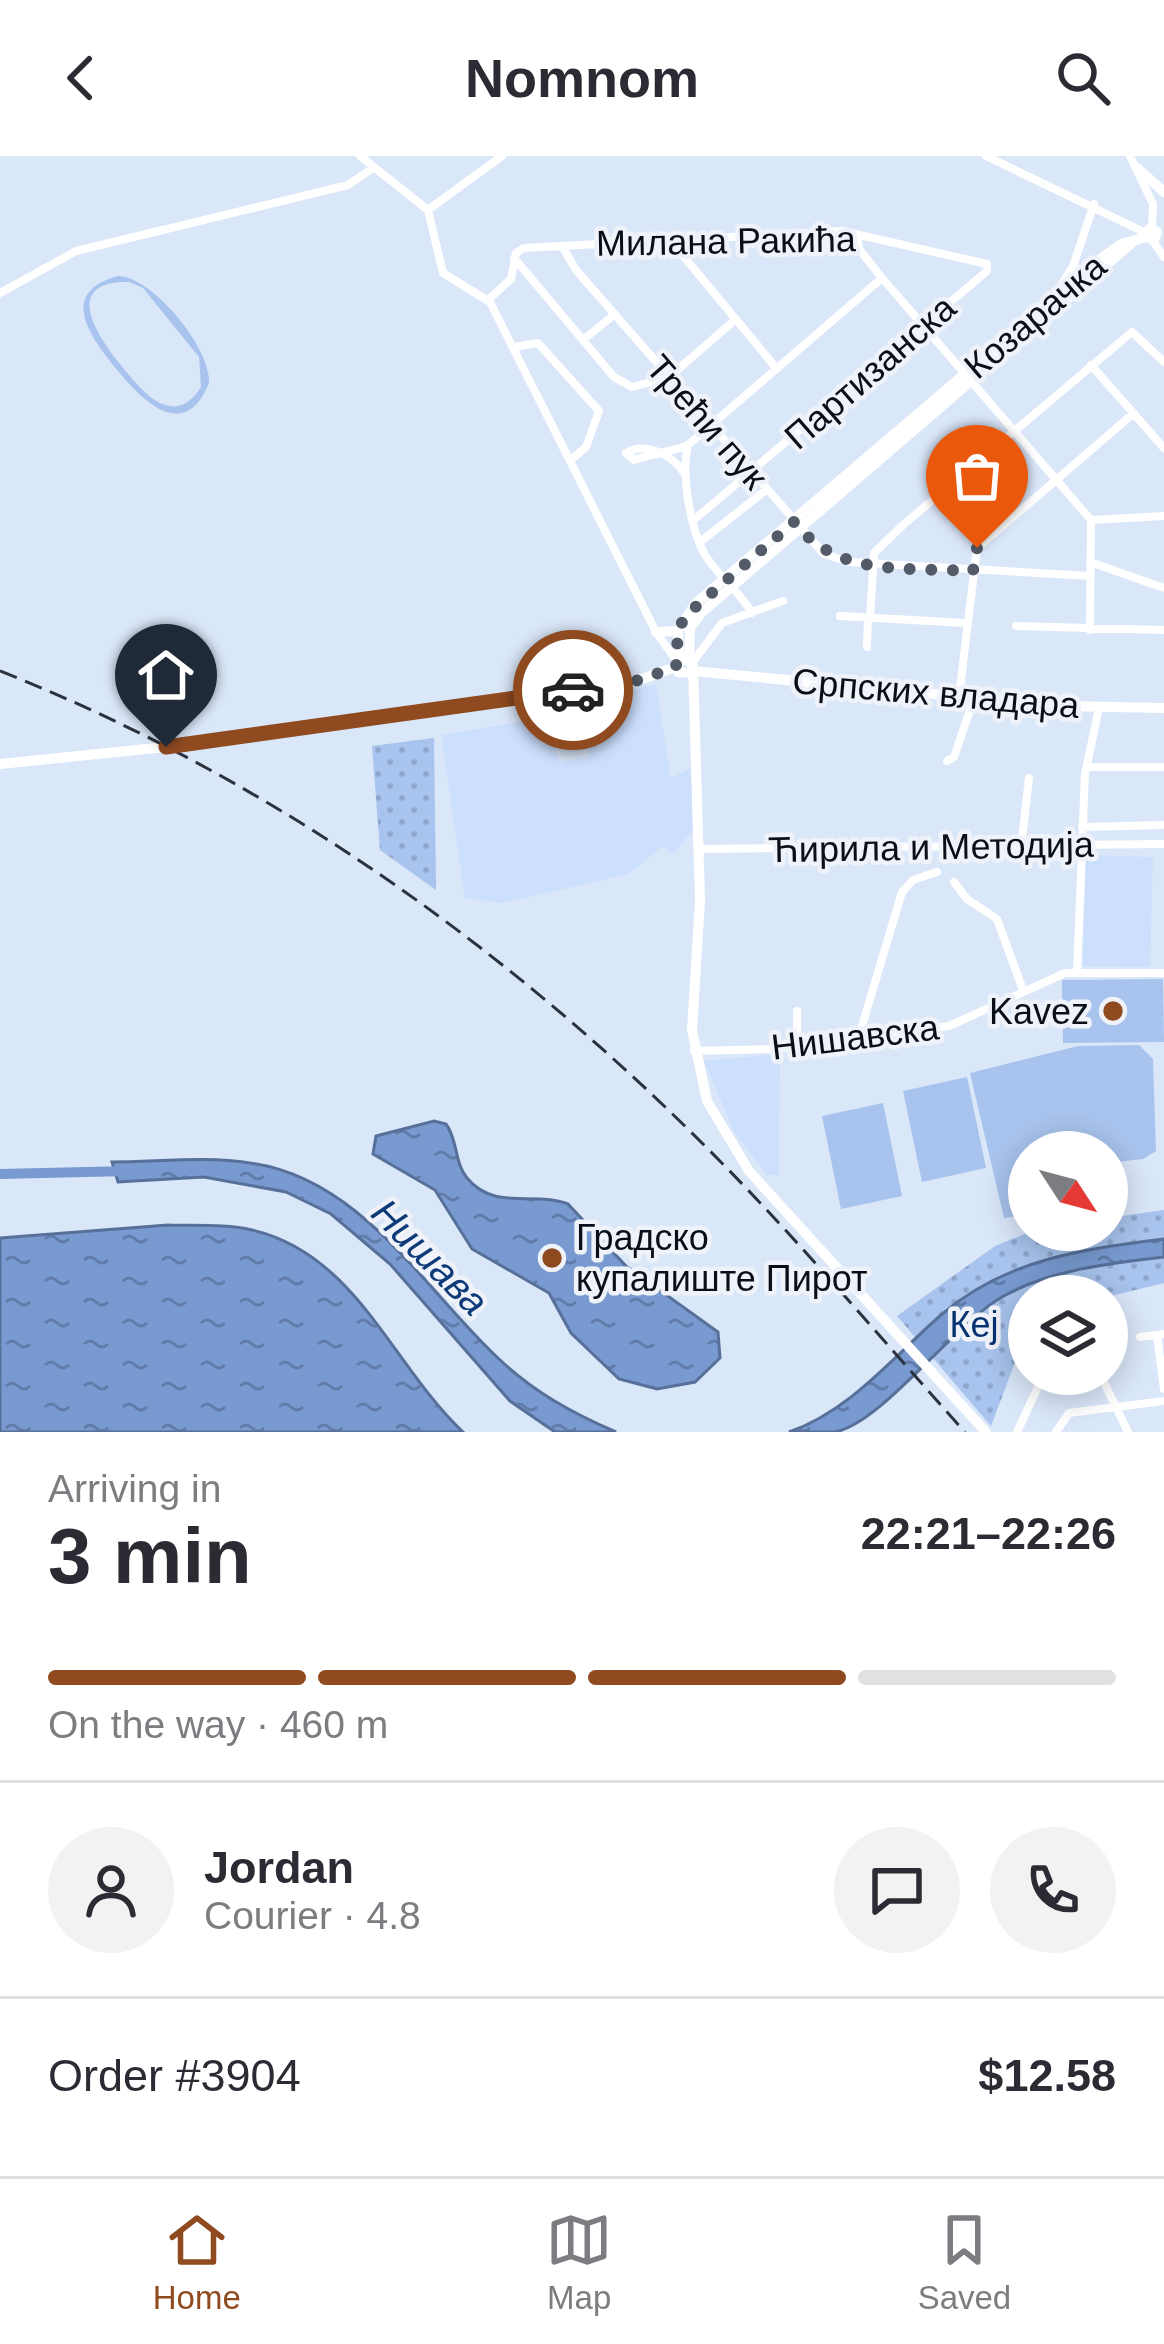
<!DOCTYPE html>
<html lang="en">
<head>
<meta charset="utf-8">
<style>
	body { margin:0; font-family:Helvetica,sans-serif; background:#f2f2f3; color:#2b2b33; height:100vh; display:flex; flex-direction:column; font-size:45px; white-space:nowrap }
	* { box-sizing:border-box; margin:0 }
	p { font-size:39px; color:#7c7c81 }
	.icon { flex:none; width:66px; height:66px; fill:none; stroke:currentColor; stroke-width:2; stroke-linecap:round; stroke-linejoin:round }
	.map { position:relative; height:1276px; overflow:hidden }
	.panel { display:flex; flex-direction:column; background:#fff; flex:1 }
	.panel>* { flex:none }
	.needle { width:78px; rotate:126deg }
	.fabs { position:absolute; left:1008px; top:975px; display:grid; gap:24px }
	.fabs a { display:grid; place-items:center; width:120px; height:120px; border-radius:50%; background:#fff; box-shadow:0 6px 30px #0003; font-size:60px }
	.pin { position:absolute; display:grid; place-items:center; width:102px; height:102px; color:#fff; margin:-123px -51px; border-radius:50% 50% 50% 0; rotate:-45deg; box-shadow:0 0 12px #0007 }
	.pin .icon { rotate:45deg }
	.courier { position:absolute; display:grid; place-items:center; width:120px; height:120px; margin:-60px; border:9px solid #8f4a20; border-radius:50%; background:#fff; color:#222; box-shadow:0 3px 15px #0007 }
	.overview em { font-style:normal; font-weight:700 }
	.overview div { display:flex; flex-direction:column-reverse }
	.overview { display:flex; align-items:center; justify-content:space-between; height:204px; padding:0 48px }
	h1 { font-size:78px; font-weight:700; line-height:90px }
	.bar { display:grid; grid-template-columns:repeat(4,1fr); gap:18px 12px; align-content:center; height:144px; padding:0 48px }
	.bar i { height:15px; border-radius:9px; background:#e1e1e2 }
	.bar .active { background:#8f4a20 }
	.bar p { grid-column:span 4 }
	.line { display:flex; align-items:center; gap:30px; padding:0 48px; border-top:3px solid #e1e1e2 }
	.line div { flex:1 }
	.round { display:grid; place-items:center; flex:none; width:126px; height:126px; border-radius:63px; background:#f2f2f3 }
	header { display:flex; justify-content:space-between; align-items:center; height:156px; padding:0 48px; background:#fff; font-size:54px; font-weight:700 }
	.menu { display:flex; justify-content:space-around; align-items:center; height:168px; border-top:3px solid #e1e1e2; background:#fff; font-size:33px; color:#7c7c81 }
	.menu a { display:grid; justify-items:center; gap:6px }
	.menu .active { color:#8f4a20 }
	.map>svg:first-child { display:block }
	.built { fill:#cce0fe }
	.park { fill:url(#park-dots) }
	.garden { fill:#a8c3ed; fill-rule:evenodd }
	.water { fill:url(#water-ripples); stroke:#577099; stroke-width:3 }
	.lines { fill:none; stroke-linecap:round; stroke-linejoin:round }
	.river { stroke:#789ad0; stroke-width:10 }
	.street { stroke:#fff; stroke-width:8 }
	.secondary { stroke:#fff; stroke-width:10 }
	.rail { stroke:#2b323d; stroke-width:3; stroke-dasharray:18 9; stroke-linecap:butt }
	.done { stroke:#525b67; stroke-width:12; stroke-dasharray:0 21.6 }
	.route { stroke:#8f4a20; stroke-width:15 }
	.poi-dot { fill:#8f4a20; stroke:#eff3f9; stroke-width:4.5 }
	.labels { text-anchor:middle; dominant-baseline:central; stroke-width:9; stroke-linejoin:round; paint-order:stroke }
	.street-label { font-size:36px; fill:#090f19; stroke:#eff3f9 }
	.poi-label { font-size:36px; fill:#090f19; stroke:#eff3f9; text-anchor:end }
	.park-label { font-size:36px; fill:#063271; stroke:#eff3f9 }
	.water-label { font-size:39px; font-style:italic; fill:#0f3a79; stroke:#eff3f9 }
</style>
</head>
<body>
<header><svg class="icon" aria-label="back" viewBox="0 0 24 24"><path d="M15 5l-7 7 7 7"/></svg>Nomnom<svg class="icon" aria-label="search" viewBox="0 0 24 24"><circle cx="10" cy="10" r="6"/><path d="M15 15l6 6"/></svg></header>
<div class="map">
<svg width="1164" height="1276" viewBox="0 0 1164 1276">
	<defs>
		<pattern id="park-dots" width="8" height="8" patternUnits="userSpaceOnUse" patternTransform="scale(3)"><rect width="8" height="8" fill="#a8c3ed"/><path d="M2 2h.1M6 6h.1" fill="none" stroke="#8fa6cb" stroke-width="1.8" stroke-linecap="round"/></pattern>
		<pattern id="water-ripples" width="26" height="14" patternUnits="userSpaceOnUse" patternTransform="scale(3)"><rect width="26" height="14" fill="#789ad0"/><path d="M2 4q2-2 4 0t4 0M15 11q2-2 4 0t4 0" fill="none" stroke="#617ca8"/></pattern>
	</defs>
	<rect width="100%" height="100%" fill="#dae7f9"/>
	<path class="built" d="M656,529L671,622L691,612L695,672L672,699L663,690L629,718L502,747L465,742L441,579L548,561L559,606L589,601L576,544Z
		M1086,699L1153,701L1150,811L1083,810Z
		M780,898L779,1019H767L734,976L704,905Z"/>
	<path class="park" d="M434,582L436,734L380,694L372,590Z
		M1164,1054V1127L1107,1141L1029,1140V1169L991,1270L897,1160L995,1090L1034,1074H1107V1062Z"/>
	<path class="garden" d="M118,120C152,120 212,193 209,227C184,288 142,244 117,214C93,184 55,137 118,120ZM129,126L143,132L199,201L201,231C173,275 141,234 120,208C98,181 60,125 129,126Z
		M1163,823L1164,886L1063,887L1062,824Z
		M1139,889L1153,903L1156,995L1143,1003L1107,1007V996H1029V1058L1004,1062L970,917L1078,890Z
		M967,921L986,1012L922,1026L903,935Z
		M883,947L902,1040L841,1053L822,960Z"/>
	<path class="water" d="M434,965L446,968C458,984 454,1006 467,1022C494,1055 534,1035 568,1048L626,1110L718,1176L720,1202L695,1226L657,1233L619,1223L571,1177L549,1137L472,1093L435,1034L373,998L376,980Z
		M112,1006C157,1006 206,1000 250,1007C361,1022 424,1133 499,1203C534,1236 572,1257 616,1276H555L510,1245L390,1108L331,1058L286,1036L204,1021L118,1026Z
		M168,1069C195,1070 226,1068 252,1074C356,1098 392,1209 463,1276H0V1082Z
		M1164,1083V1101C1109,1108 1051,1113 1002,1141C953,1169 882,1267 835,1276C821,1276 803,1276 789,1276C850,1255 893,1201 941,1159C1006,1103 1083,1093 1164,1083Z"/>
	<g class="lines">
		<path class="river" d="M0,1018L129,1015"/>
		<path class="street" d="M360,0L428,54L443,117L490,146L656,476L678,507
			M986,0L1146,77
			M1130,0L1153,48L1152,73
			M428,54L502,0
			M857,78L859,93L882,122L1091,364
			M670,84L777,213
			M1152,84L1164,101
			M562,90L576,114L824,398L849,406L1090,420
			M514,102L614,221L632,231L669,221L735,164
			M0,137L76,95L348,29L373,12
			M1055,139L1073,110L1094,48
			M488,144L511,123L516,97L524,92L842,75L987,108V115L695,363
			M583,184L615,158
			M515,191L538,187L599,255L586,291L571,304
			M1091,209L1164,292
			M688,289C681,318 690,372 705,399C718,420 740,436 752,457
			M685,318C673,299 645,285 626,297L634,304C651,298 671,296 688,289L882,122
			M1091,364L1164,360
			M700,386L766,334
			M1090,406L1164,432
			M840,460L966,467
			M870,462L874,397L903,369L1132,176L1164,206
			M1016,470L1164,474
			M1090,474L1091,364
			M867,491L868,462
			M692,507L722,467L783,445
			M959,541L977,392L1134,257
			M947,605L954,601L974,542
			M1088,611H1164
			M1082,671L1164,669
			M1021,692L1029,622
			M698,693L1164,688
			M954,726L967,743L997,763L1023,834
			M1077,816L1085,618L1099,552
			M859,880L902,736L913,724L937,716
			M797,889V855
			M694,895L776,893L949,870L1065,817H1164
			M1157,1179L1164,1233
			M1140,1181L1164,1178
			M1100,1218L1128,1276
			M1017,1276L1044,1218
			M1056,1276L1069,1257L1164,1245"/>
		<path class="secondary" d="M1137,12L1164,36
			M1149,73L1157,76L1154,84L1146,81Z
			M656,476L678,475
			M689,504L690,472L701,457L1133,86
			M679,505L678,475L696,447L1095,107L1121,88L1146,81
			M692,515L1061,550L1164,552
			M690,517L678,516L679,505L687,503L693,510L700,744L692,874L707,945L749,1015L986,1276
			M0,608L166,591L636,525L676,511"/>
		<path class="rail" d="M0,515C268,621 506,790 709,994C799,1084 880,1182 965,1276"/>
	</g>
	<g class="lines">
		<path class="done" d="M573,534L636,525L676,511L678,475L685,460L794,366C838,422 907,411 973,415L977,392"/>
		<path class="route" d="M166,591L573,534"/>
	</g>
	<g class="poi-dot">
		<circle cx="1113" cy="855" r="12"/>
		<circle cx="552" cy="1102" r="12"/>
	</g>
	<g class="labels">
		<g class="street-label">
			<text transform="translate(726 85) rotate(-1)">Милана Ракића</text>
			<text transform="translate(1035 160) rotate(-40)">Козарачка</text>
			<text transform="translate(870 216) rotate(-41)">Партизанска</text>
			<text transform="translate(707 266) rotate(49)">Трећи пук</text>
			<text transform="translate(936 537) rotate(5)">Српских владара</text>
			<text transform="translate(931 691) rotate(-1)">Ћирила и Методија</text>
			<text transform="translate(855 881) rotate(-7)">Нишавска</text>
		</g>
		<g class="poi-label">
			<text x="1089" y="855">Kavez</text>
			<text x="576" y="1081" text-anchor="start">Градско<tspan x="576" dy="41">купалиште Пирот</tspan></text>
		</g>
		<g class="park-label">
			<text x="974" y="1168">Кеј</text>
		</g>
		<g class="water-label">
			<text transform="translate(430 1101) rotate(45)">Нишава</text>
		</g>
	</g>
</svg>
<div class="fabs">
<a><svg class="needle" viewBox="-14 -14 28 28"><path d="M0-13l5 13h-10z" fill="#e53935"/><path d="M0 13l5-13h-10z" fill="#7c7c81"/></svg></a>
<a><svg class="icon" aria-label="layers" viewBox="0 0 24 24"><path d="M12 4l9 5-9 5-9-5zM3 14l9 5 9-5"/></svg></a>
</div>
<div class="pin" style="left:977px;top:392px;background:#ea580c"><svg class="icon" aria-label="bag" viewBox="0 0 24 24"><path d="M5 8h14l-1 12H6zM9 8a3 3 0 0 1 6 0"/></svg></div>
<div class="pin" style="left:166px;top:591px;background:#1f2937"><svg class="icon" aria-label="home" viewBox="0 0 24 24"><path d="M3 11l9-7 9 7M6 9v11h12V9"/></svg></div>
<div class="courier" style="left:573px;top:534px"><svg class="icon" aria-label="car" viewBox="0 0 24 24"><path d="M5 17H2v-5l4-1 3-4h7l3 4 3 1v5h-3M9 17h6M6 11h13"/><circle cx="7" cy="17" r="2"/><circle cx="17" cy="17" r="2"/></svg></div>
</div>
<section class="panel">
<div class="overview"><div><h1>3 min</h1><p>Arriving in</p></div><em>22:21–22:26</em></div>
<div class="bar"><i class="active"></i><i class="active"></i><i class="active"></i><i></i><p>On the way · 460 m</p></div>
<div class="line" style="height:216px"><a class="round"><svg class="icon" aria-label="person" viewBox="0 0 24 24"><circle cx="12" cy="8" r="4"/><path d="M4 21q1-7 8-7t8 7"/></svg></a><div><b>Jordan</b><p>Courier · 4.8</p></div><a class="round"><svg class="icon" aria-label="chat" viewBox="0 0 24 24"><path d="M4 5h16v11H9l-5 4z"/></svg></a><a class="round"><svg class="icon" aria-label="phone" viewBox="0 0 24 24"><path d="M5 4h4l2 5-3 2q2 4 5 5l2-3 5 2v4C11 20 4 13 5 4z"/></svg></a></div>
<div class="line" style="height:156px"><div>Order #3904</div><b>$12.58</b></div>
</section>
<nav class="menu">
<a class="active"><svg class="icon" aria-label="home" viewBox="0 0 24 24"><path d="M3 11l9-7 9 7M6 9v11h12V9"/></svg>Home</a>
<a><svg class="icon" aria-label="map" viewBox="0 0 24 24"><path d="M3 6l6-2 6 2 6-2v14l-6 2-6-2-6 2zM9 4v14M15 6v14"/></svg>Map</a>
<a><svg class="icon" aria-label="saved" viewBox="0 0 24 24"><path d="M7 4h10v16l-5-4-5 4z"/></svg>Saved</a>
</nav>
</body>
</html>
